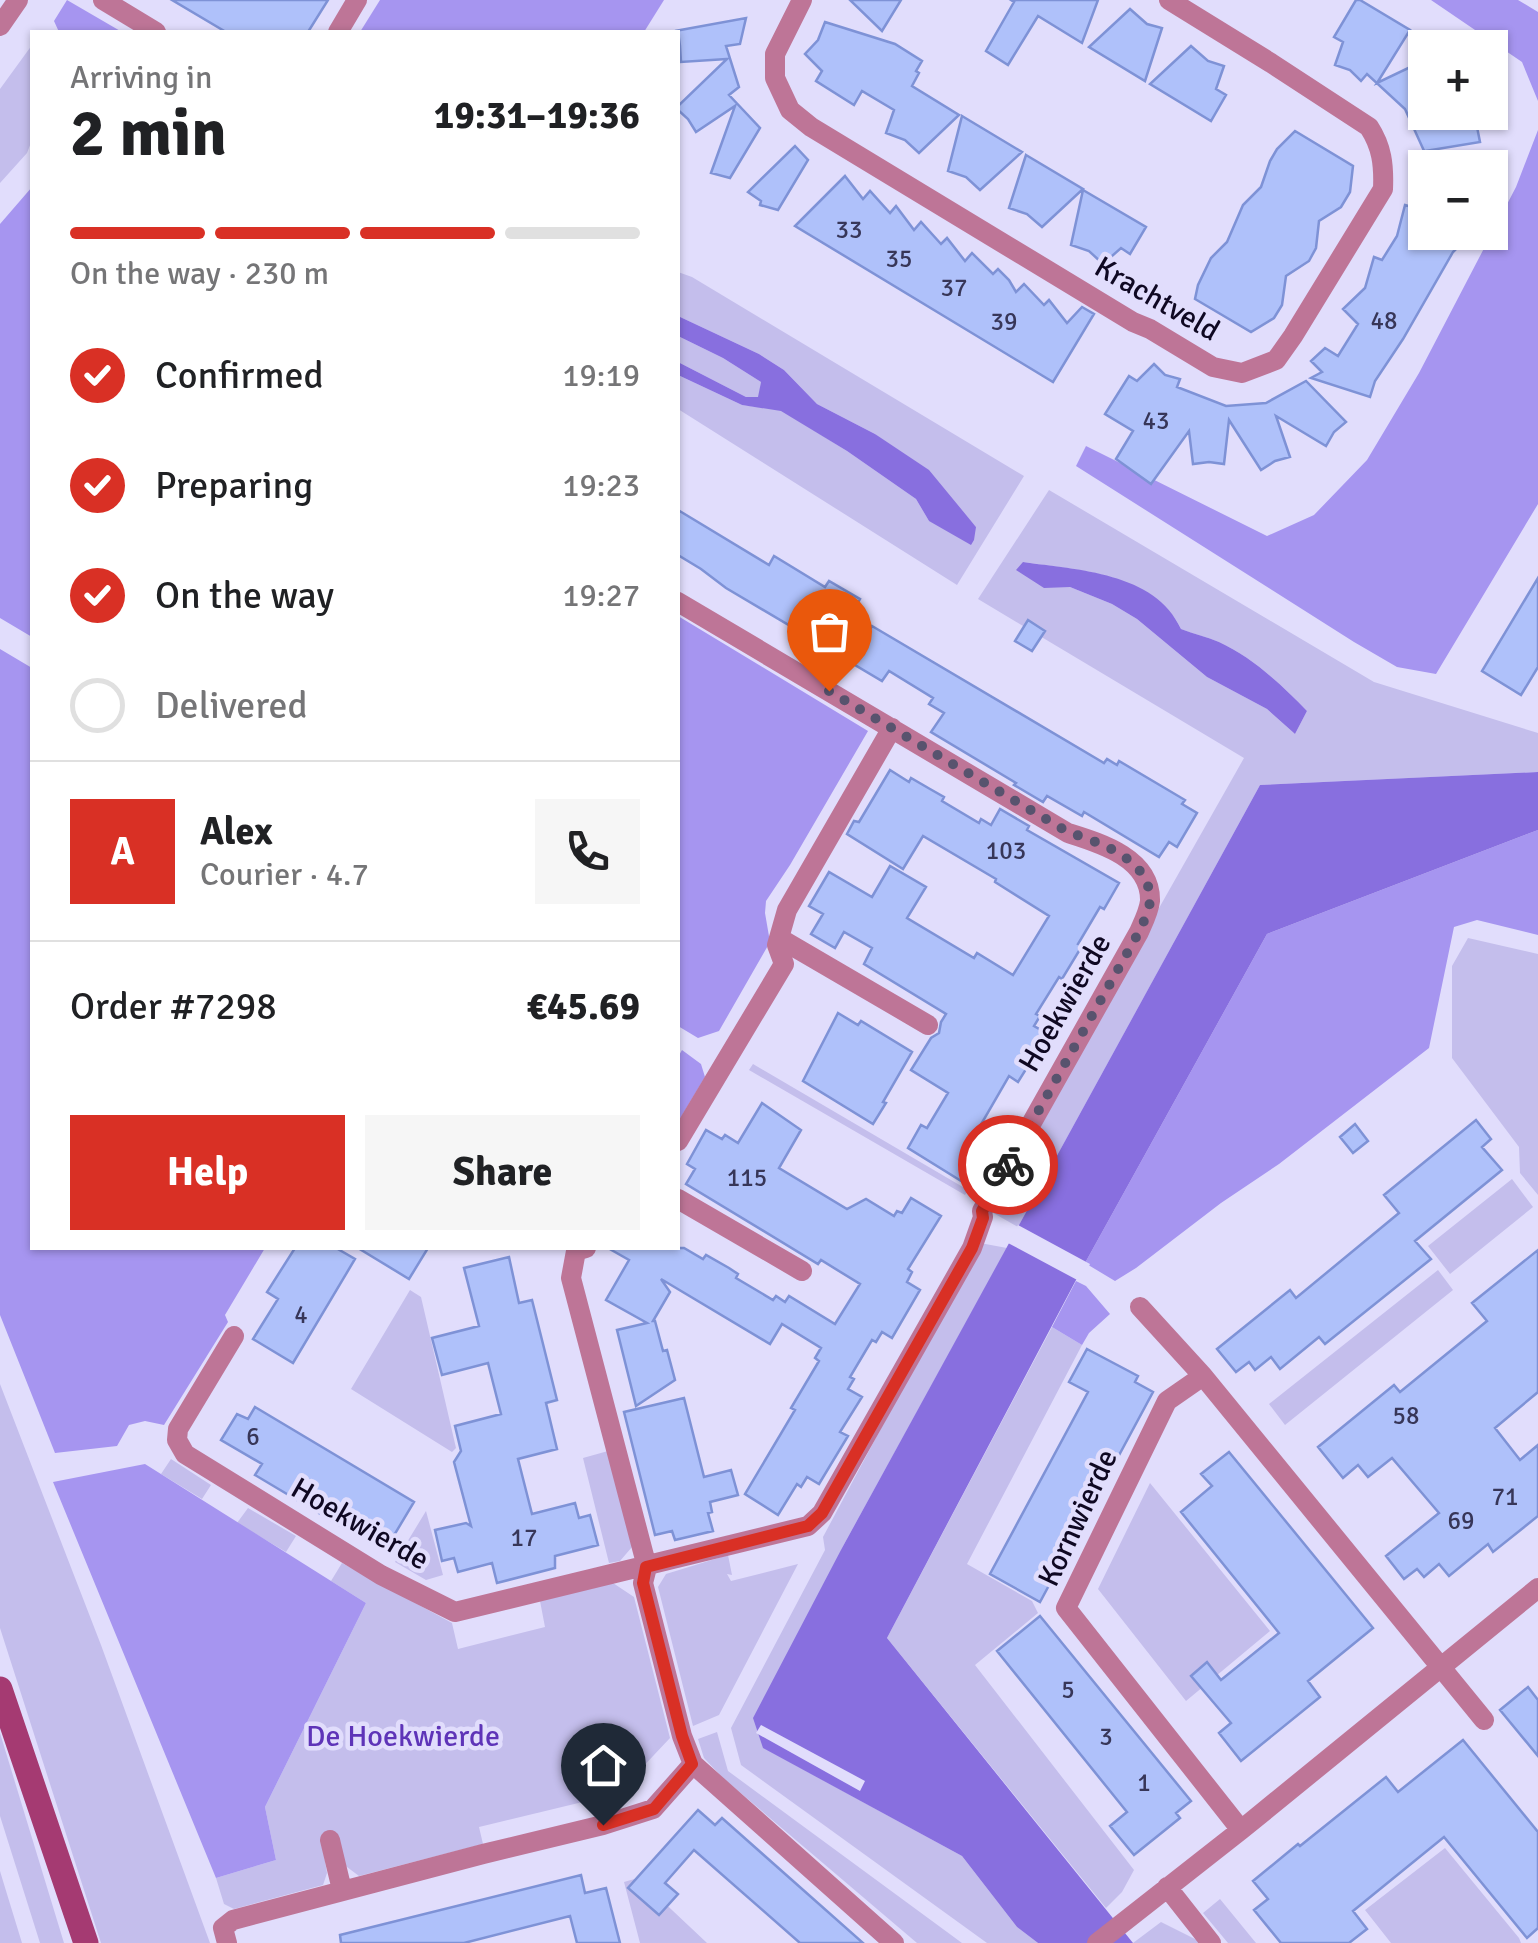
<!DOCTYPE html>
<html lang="en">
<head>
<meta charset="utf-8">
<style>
	body { margin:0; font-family:Signika,sans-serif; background:#f6f6f6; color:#202124; height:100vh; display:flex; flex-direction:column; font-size:38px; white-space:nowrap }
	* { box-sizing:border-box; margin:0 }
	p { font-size:32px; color:#757577 }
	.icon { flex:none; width:55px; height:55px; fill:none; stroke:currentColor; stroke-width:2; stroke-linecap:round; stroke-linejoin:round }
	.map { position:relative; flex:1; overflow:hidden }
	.details { position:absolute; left:30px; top:30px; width:650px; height:1220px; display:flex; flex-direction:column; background:#fff; border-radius:0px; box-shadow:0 2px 8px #0004 }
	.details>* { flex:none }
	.buttons { position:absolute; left:1408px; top:30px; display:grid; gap:20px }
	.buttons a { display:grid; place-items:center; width:100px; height:100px; border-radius:0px; background:#fff; box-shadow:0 2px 8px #0004; font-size:50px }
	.pin { position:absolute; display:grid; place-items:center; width:85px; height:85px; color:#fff; margin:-102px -42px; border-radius:50% 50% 50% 0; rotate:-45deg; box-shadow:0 0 10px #0007 }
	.pin .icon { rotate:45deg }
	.courier { position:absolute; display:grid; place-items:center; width:100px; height:100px; margin:-50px; border:8px solid #d93025; border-radius:50%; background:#fff; color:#222; box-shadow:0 2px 12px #0007 }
	.headline em { font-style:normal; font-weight:700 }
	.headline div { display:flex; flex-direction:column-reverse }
	.headline { display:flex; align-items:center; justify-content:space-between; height:170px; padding:0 40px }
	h1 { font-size:65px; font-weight:700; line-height:75px }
	.bar { display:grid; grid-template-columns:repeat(4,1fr); gap:15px 10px; align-content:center; height:120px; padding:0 40px }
	.bar i { height:12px; border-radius:8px; background:#e0e0e0 }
	.bar .current { background:#d93025 }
	.bar p { grid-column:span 4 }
	.line { display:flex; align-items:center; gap:25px; padding:0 40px; border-top:2px solid #e0e0e0 }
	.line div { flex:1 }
	.round { display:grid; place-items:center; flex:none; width:105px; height:105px; border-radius:0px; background:#f6f6f6 }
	ol { padding:0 40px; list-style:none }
	li { display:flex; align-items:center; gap:30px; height:110px }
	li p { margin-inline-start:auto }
	li .icon { padding:10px; border-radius:50%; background:#d93025; color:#fff; stroke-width:4 }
	li:last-child { color:#757577 }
	li i { width:55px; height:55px; border:5px solid #e0e0e0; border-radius:50% }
	.primary-button { display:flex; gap:20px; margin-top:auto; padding:20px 40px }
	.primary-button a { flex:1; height:115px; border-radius:0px; background:#d93025; color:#fff; font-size:40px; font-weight:700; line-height:115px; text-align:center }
	.primary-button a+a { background:#f6f6f6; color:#202124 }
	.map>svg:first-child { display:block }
	.green { fill:#c4beec; fill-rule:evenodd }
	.forest { fill:#a695f0 }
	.water { fill:#886fdf }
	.pier { fill:#e1ddfc }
	.building { fill:#afc1fa; stroke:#7e92d6; stroke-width:2.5 }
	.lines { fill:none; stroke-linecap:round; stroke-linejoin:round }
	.street { stroke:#be7597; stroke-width:20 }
	.secondary { stroke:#a53a72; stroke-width:25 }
	.done { stroke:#58536e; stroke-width:10; stroke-dasharray:0 18 }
	.route { stroke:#d93025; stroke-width:12 }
	.labels { text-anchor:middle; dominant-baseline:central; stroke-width:9; stroke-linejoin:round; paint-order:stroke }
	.number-label { font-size:25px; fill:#373658 }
	.street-label { font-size:30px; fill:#0f0822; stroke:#e1ddfc }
	.park-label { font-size:30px; fill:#5e34b8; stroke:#e1ddfc }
</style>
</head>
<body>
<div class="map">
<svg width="1538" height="1943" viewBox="0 0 1538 1943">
	<rect width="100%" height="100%" fill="#e1ddfc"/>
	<path class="green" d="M32,45V140L27,153L0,183V89Z
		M678,272L692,277L1024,476L957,585L678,409V375L742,405L781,410L847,451L916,499L929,521L976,527L952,500L875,434L817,404L784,370L759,354L678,316Z
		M678,336L723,358L761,382L759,397H746L678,362Z
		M1049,490L1374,682L1538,733V772L1260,785L1018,1227L988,1210L1244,758L978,599ZM1023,562C1071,569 1123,571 1161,604C1170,612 1176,618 1181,629C1193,634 1207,637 1219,642C1252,657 1282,685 1307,711L1295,734L1267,709L1207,677L1137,619L1112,604L1070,587Z
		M1468,938L1538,954V1195L1520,1173L1519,1147L1452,1058V966Z
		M753,1064L968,1190L965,1195L749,1070Z
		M1512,1179L1533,1207L1450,1274L1428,1246Z
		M980,1243L1007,1248L842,1548L764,1748L962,1856L1017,1927L1038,1943H987L741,1765L731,1728L825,1550L823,1537Z
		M1438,1270L1453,1290L1285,1425L1269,1404Z
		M410,1290L421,1297L456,1448L452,1452L351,1389Z
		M1052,1327L1082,1345L967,1564L1032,1601L1038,1613L975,1665L1134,1870L1122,1892L1106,1908L887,1638Z
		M0,1384L101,1645L210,1943H101L0,1628Z
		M608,1451L632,1547L620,1561L609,1563L583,1458Z
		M171,1459L211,1485L202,1499L161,1474Z
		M1150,1483L1270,1631L1186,1701L1098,1589Z
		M248,1508L296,1536L286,1552L237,1523Z
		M426,1511L443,1575L426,1580L395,1562Z
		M728,1555L732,1575L727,1574L731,1581L798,1564L719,1715L693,1726L658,1587L666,1574Z
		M342,1563L452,1623L458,1649L545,1627L540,1601L613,1583L634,1597L670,1738L637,1773L624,1792L479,1827L483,1844L359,1876L323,1849L327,1873L323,1885L234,1909L224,1904L216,1878L276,1860L265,1807L366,1603L331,1581Z
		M717,1732L728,1771L962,1943H917L723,1778L704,1758L698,1739Z
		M0,1733L64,1943H40L0,1816Z
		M1445,1848L1519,1938L1521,1943H1391L1365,1910Z
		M0,1871L3,1881L22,1943H0Z
		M638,1878L707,1943H640L624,1882Z
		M1220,1899L1256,1943H1228L1203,1913Z
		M1161,1922L1197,1940L1200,1943H1133Z"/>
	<path class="forest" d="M67,0L122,32H59L54,21Z
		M380,0H664L644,32H360Z
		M1431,0H1518L1538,12V101L1522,62Z
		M1538,130V504L1436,674L1397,667L1354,642L1076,466L1086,446L1267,536L1314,515L1367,460L1419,373L1516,187Z
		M32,187V637L0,618V224Z
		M678,616L868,731L790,865L766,901L765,913L770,942L719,1031L698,1038L678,1026Z
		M0,649L32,668V1248H265L225,1315L228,1322L164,1425L145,1421L129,1425L117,1446L55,1453L0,1315Z
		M1538,830V935L1477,920L1454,927L1429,1048L1279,1164L1221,1203L1136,1268L1115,1281L1085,1263L1267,934Z
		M682,1050L701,1064L705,1077L678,1122V1057Z
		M1076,1281L1086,1286L1110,1314L1089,1333L1082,1345L1052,1327Z
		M145,1464L366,1603L265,1807L276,1860L216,1878L53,1482Z"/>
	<path class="water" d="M678,316L759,354L784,370L817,404L875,434L929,470L976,527L974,540L971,545L929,521L916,499L847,451L781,411L742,405L678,375V362L746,397H758L761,382L723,358L678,336Z
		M1023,562C1077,570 1155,572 1181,629C1194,634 1207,637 1219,642C1252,657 1282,685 1307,711L1295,734L1267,709L1207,677L1137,619L1112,604L1070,587L1044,588L1016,570Z
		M1538,772V830L1267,934L1085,1263L887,1638L1133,1943H1038L1017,1927L962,1856L763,1748L753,1718L842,1548L1260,785Z"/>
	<path class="pier" d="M1018,1225L1090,1264L1081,1282L1008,1243Z
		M761,1725L865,1781L860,1791L756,1733Z"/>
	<path class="building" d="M172,0H328L308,32H226Z
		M850,0H901L882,31Z
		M1011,0H1098L1082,43L1038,16L1008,65L986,51L1014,2Z
		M1356,0H1360L1410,30L1377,83L1425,60V112H1478L1477,127L1480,142L1425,151V153L1405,109L1367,74L1361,81L1350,70L1335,65L1343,42L1334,37Z
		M1130,9L1147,24L1162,28L1145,81L1089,47Z
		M746,18L740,44L726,46L739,87L729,95L760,128L730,178L711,173L735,106L696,132L688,119L678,110V106L727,59L681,62L680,46L678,32L675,31Z
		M825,22L895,44L922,61L916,71L919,73L912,86L959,115L919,153L905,140L886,133L894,110L862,91L854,105L816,81L822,71L805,54L818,40Z
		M1191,46L1208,61L1224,66L1216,89L1226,95L1211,121L1150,84Z
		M962,116L1022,152L980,190L966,177L948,171Z
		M1295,131L1353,166L1350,192L1341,207L1319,221L1316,248L1309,261L1286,276L1282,305L1274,318L1251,332L1195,299L1198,285L1211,258L1227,242L1243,205L1261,187L1270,161L1277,149Z
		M795,146L808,160L778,210L760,205L761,201L748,192Z
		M1026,155L1083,189L1042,227L1027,214L1009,208Z
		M845,176L863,199L870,191L890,213L896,206L914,230L921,222L941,244L947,238L965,261L972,253L993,274L998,269L1009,280L1016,292L1024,284L1044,305L1049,300L1067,323L1082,307L1094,314L1053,382L795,226Z
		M1083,190L1146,227L1130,254L1121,248L1103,264L1089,251L1071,245Z
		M1405,205L1425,211V232H1473L1453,252L1403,339L1375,381L1370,397L1311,378L1322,372L1311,361L1325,348L1338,356L1358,324L1343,309L1365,288L1374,257L1382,260L1397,236Z
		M1154,364L1165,375L1180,379L1177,387L1226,406L1266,403L1306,381L1346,422L1334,432L1326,446L1276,416L1290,457L1275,461L1261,470L1229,420L1224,464L1209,462L1193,464L1189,431L1151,484L1116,459L1133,431L1105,414L1129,376L1137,381Z
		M678,510L769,565L774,556L825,587L829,581L860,599L848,620L827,608L809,637L726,588L701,569L678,555Z
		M1538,578V667L1521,695L1482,671Z
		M1028,620L1045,631L1032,651L1015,641Z
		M872,626L1104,763L1107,759L1117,765L1119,761L1185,800L1182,804L1197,813L1177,847L1169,842L1159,857L1084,812L1082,816L1047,796L1043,802L1014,785L1016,783L931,732L944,713L929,704L933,698L889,671L882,681L850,662Z
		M890,770L909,782L911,778L930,789L944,797L942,801L979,823L981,819L991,825L1000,809L1029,826L1027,830L1119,883L1104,909L1100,907L1078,944L1082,946L1062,979L1059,977L1036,1014L1040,1016L1034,1026L1048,1034L1018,1082L1009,1076L976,1133L990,1141L966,1184L908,1148L921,1125L927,1128L948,1093L911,1070L931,1038L939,1033L941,1022L946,1014L864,964L872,948L844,932L835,948L811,934L823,914L809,906L829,872L872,897L890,866L926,887L907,918L974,958L977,953L1013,975L1049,916L995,882L996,879L923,836L903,869L847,834L854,821L859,822Z
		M838,1013L858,1025L861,1021L912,1052L883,1102L886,1103L873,1124L803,1081Z
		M762,1103L801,1130L779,1168L847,1209L866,1199L894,1216L897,1211L902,1213L911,1198L941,1216L908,1269L912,1272L907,1282L920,1290L892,1338L882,1332L876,1342L872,1340L850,1377L854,1379L848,1389L862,1397L840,1432L848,1436L819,1484L807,1477L801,1487L797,1484L778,1515L745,1494L795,1410L791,1408L819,1361L815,1358L821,1348L782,1324L770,1344L661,1279L670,1292L653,1321H655L663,1351L667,1350L675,1380L636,1406L617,1330L647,1323L606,1300L629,1260L608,1248H684L703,1259L706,1255L729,1268L738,1274L736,1278L773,1300L776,1296L785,1302L789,1296L835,1324L860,1284L821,1260L818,1264L686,1184L695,1169L687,1164L706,1130L722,1139L725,1135L738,1143Z
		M1476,1120L1491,1139L1482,1147L1502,1170L1415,1241L1431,1259L1325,1344L1319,1337L1280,1369L1271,1357L1255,1370L1249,1362L1236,1372L1217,1349L1290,1290L1296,1298L1399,1213L1384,1195Z
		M1355,1124L1368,1141L1353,1153L1340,1137Z
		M295,1248H336L355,1259L293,1363L253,1339L278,1299L267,1292Z
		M358,1248H428L409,1279Z
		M1538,1250V1392L1495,1428L1520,1460L1538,1445V1516L1493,1552L1488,1544L1449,1576L1439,1564L1424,1577L1417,1569L1404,1579L1386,1556L1439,1513L1392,1458L1368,1477L1358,1465L1343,1478L1318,1447L1394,1385L1400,1392L1487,1321L1472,1303Z
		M509,1257L519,1303L532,1300L557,1400L546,1403L557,1449L518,1459L532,1514L575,1503L579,1518L590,1515L598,1545L555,1556V1568L497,1583L492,1563L458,1572L454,1558L442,1561L435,1530L466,1523L471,1526L454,1462L461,1451L455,1426L501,1414L488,1363L442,1375L432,1338L479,1326L464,1268Z
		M1087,1349L1138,1376L1135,1382L1153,1392L1040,1602L990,1574L1088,1392L1069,1382Z
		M684,1398L704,1477L731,1470L738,1495L710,1502L712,1512L708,1513L713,1531L675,1540L672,1531L655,1535L624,1412Z
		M255,1407L414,1502L390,1542L350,1518L344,1528L255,1475L262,1464L221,1440L237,1414L248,1419Z
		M1229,1452L1373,1628L1308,1681L1320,1697L1241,1761L1219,1733L1231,1723L1191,1676L1207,1662L1221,1680L1279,1633L1181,1512L1212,1486L1201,1474Z
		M1040,1616L1191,1801L1176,1813L1180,1818L1134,1855L1110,1826L1127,1812L997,1651Z
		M1528,1687L1538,1700V1756L1500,1710Z
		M1463,1740L1538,1832V1928L1527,1938L1444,1837L1353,1911L1367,1929L1349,1943H1281L1254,1910L1268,1899L1253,1881L1298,1844L1300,1846L1386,1777L1398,1792Z
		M698,1810L715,1825L722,1818L863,1943H800L694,1850L665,1883L678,1894L659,1915L628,1888Z
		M581,1875L585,1893L606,1888L620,1943H577L570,1916L464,1943H341L340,1935Z"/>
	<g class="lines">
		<path class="street" d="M103,0L156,32
			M802,0L775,54V78L790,110L811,127L1133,322L1150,329L1213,367L1242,373L1276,360L1293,336L1383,189C1384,165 1382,147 1369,127L1271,63L1169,0
			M0,26L18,0
			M338,32L357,0
			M779,938L928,1025
			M678,1141L784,964L777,945L787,910L892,728
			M678,1199L802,1271
			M586,1248L576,1251L571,1278L647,1567L643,1583L682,1736L693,1764L894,1943
			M1140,1307L1203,1376
			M234,1336L178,1429L177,1440L185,1454L381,1575L455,1612L808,1526L822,1513L972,1248L983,1217L982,1211L1139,932C1143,923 1149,911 1150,901C1151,858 1100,843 1068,833L678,602
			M1241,1830L1066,1608L1167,1401L1203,1376L1484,1720
			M330,1840L342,1890
			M1167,1887L1211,1943
			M227,1943L223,1928L233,1920L483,1854L603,1825L653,1809L693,1764
			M1097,1943L1241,1830L1538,1588"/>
		<path class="secondary" d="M0,1689L86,1943"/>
	</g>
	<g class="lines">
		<path class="done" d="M829,691L1068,832C1100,843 1151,859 1150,901C1149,911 1143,923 1139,932L1008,1165"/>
		<path class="route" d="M603,1825L654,1809L692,1764L682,1736L643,1583L646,1567L808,1526L822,1513L972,1248L983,1218L982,1211L1008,1165"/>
	</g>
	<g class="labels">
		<g class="number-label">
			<text x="849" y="229">33</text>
			<text x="899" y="258">35</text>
			<text x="954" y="287">37</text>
			<text x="1384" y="320">48</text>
			<text x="1004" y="321">39</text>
			<text x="1156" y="420">43</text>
			<text x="1006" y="850">103</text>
			<text x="747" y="1177">115</text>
			<text x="301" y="1314">4</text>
			<text x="1406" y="1415">58</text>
			<text x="253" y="1436">6</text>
			<text x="1505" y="1496">71</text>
			<text x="1461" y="1520">69</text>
			<text x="524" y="1537">17</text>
			<text x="1068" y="1689">5</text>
			<text x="1106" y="1736">3</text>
			<text x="1144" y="1782">1</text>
		</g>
		<g class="street-label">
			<text transform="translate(1157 299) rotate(30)">Krachtveld</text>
			<text transform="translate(1065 1003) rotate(-60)">Hoekwierde</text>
			<text transform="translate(1078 1518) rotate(-65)">Kornwierde</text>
			<text transform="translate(360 1524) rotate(30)">Hoekwierde</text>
		</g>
		<g class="park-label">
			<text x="403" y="1736">De Hoekwierde</text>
		</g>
	</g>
</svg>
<div class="buttons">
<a>+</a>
<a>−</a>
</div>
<div class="pin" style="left:829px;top:691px;background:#ea580c"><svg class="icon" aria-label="bag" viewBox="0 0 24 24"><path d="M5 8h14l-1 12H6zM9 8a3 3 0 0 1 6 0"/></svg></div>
<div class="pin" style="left:603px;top:1825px;background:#1f2937"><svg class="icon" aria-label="home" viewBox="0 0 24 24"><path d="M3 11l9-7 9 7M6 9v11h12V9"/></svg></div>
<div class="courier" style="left:1008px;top:1165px"><svg class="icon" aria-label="bike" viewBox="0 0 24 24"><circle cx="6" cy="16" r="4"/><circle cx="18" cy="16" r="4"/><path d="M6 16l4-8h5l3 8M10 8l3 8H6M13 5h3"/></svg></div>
<section class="details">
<div class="headline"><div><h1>2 min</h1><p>Arriving in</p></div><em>19:31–19:36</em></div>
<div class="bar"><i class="current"></i><i class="current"></i><i class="current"></i><i></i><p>On the way · 230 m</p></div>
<ol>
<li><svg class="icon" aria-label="check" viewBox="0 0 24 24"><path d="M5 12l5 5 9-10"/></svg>Confirmed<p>19:19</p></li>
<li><svg class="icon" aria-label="check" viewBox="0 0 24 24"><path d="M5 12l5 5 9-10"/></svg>Preparing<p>19:23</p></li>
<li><svg class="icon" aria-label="check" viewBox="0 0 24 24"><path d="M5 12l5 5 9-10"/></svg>On the way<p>19:27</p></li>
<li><i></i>Delivered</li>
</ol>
<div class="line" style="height:180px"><b class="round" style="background:#d93025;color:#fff">A</b><div><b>Alex</b><p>Courier · 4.7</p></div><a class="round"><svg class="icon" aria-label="phone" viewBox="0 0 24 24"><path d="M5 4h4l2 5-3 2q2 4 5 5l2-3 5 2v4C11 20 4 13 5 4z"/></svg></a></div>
<div class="line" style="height:130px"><div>Order #7298</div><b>€45.69</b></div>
<div class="primary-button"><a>Help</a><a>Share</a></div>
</section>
</div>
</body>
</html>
